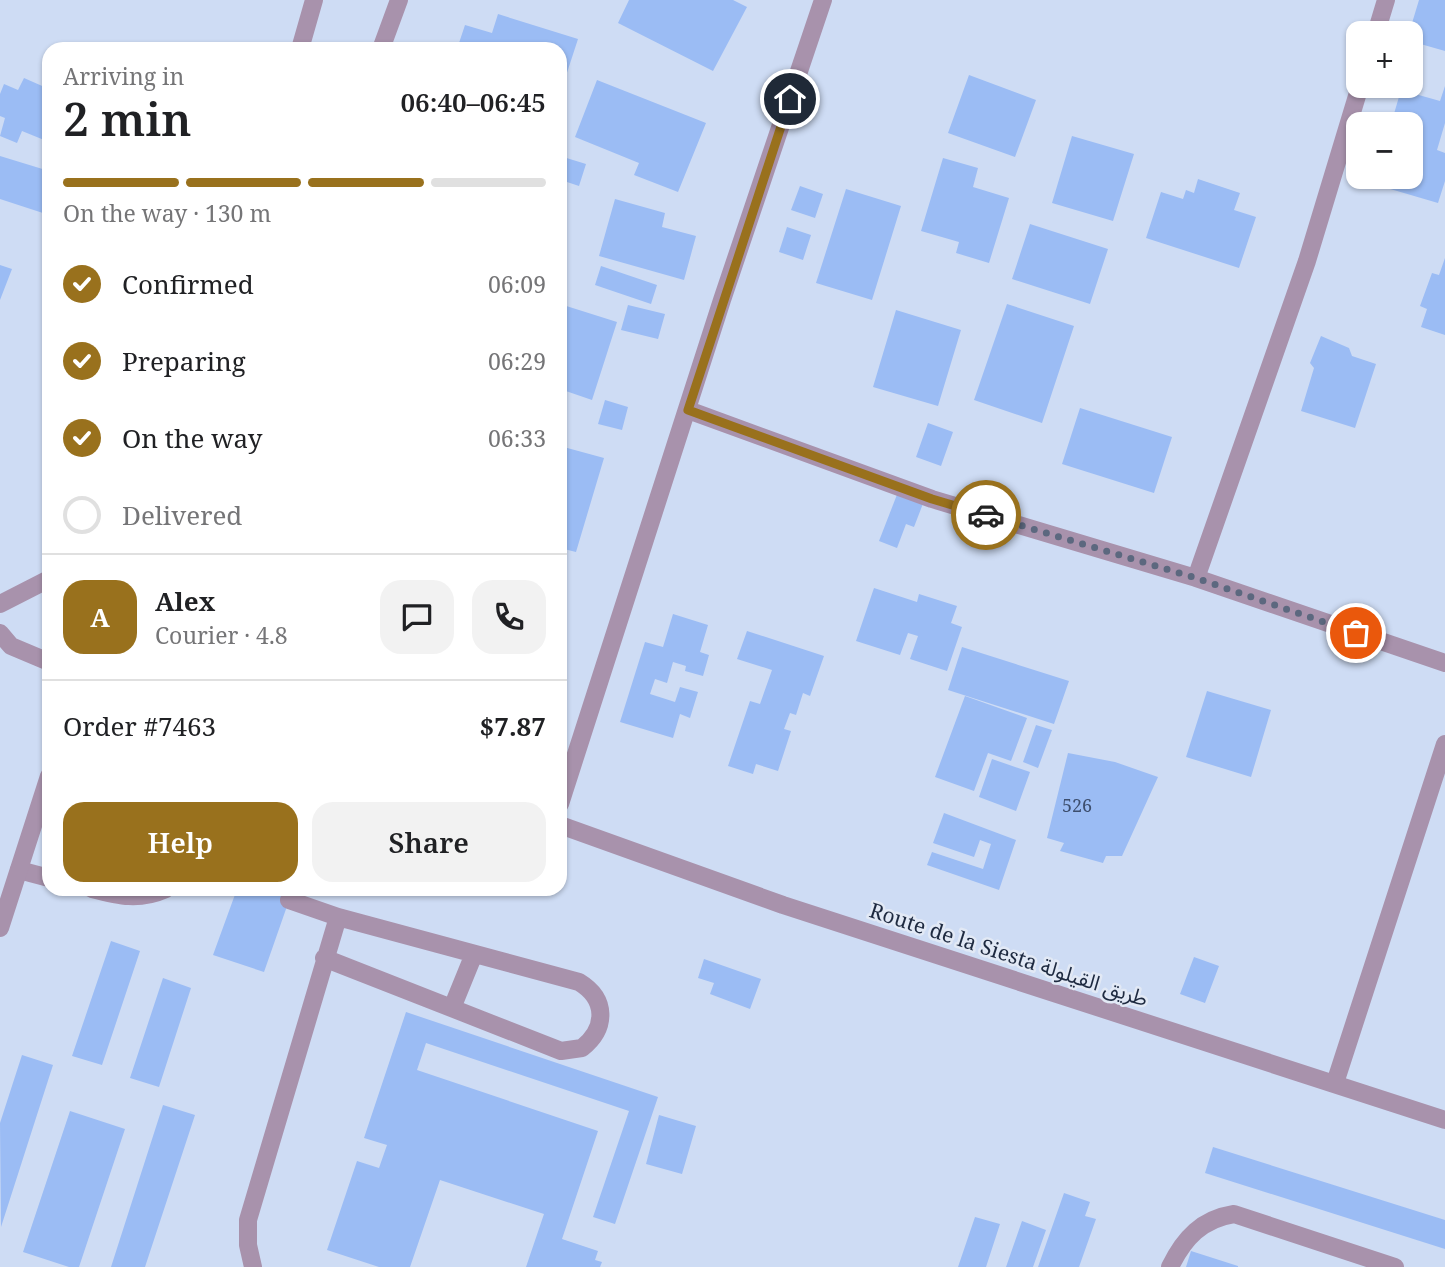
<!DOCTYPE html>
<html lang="en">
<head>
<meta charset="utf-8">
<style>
	body { margin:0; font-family:"Noto Serif","Noto Sans Arabic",serif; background:#f2f2f2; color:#202124; height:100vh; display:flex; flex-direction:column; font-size:26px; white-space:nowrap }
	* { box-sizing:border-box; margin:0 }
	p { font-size:23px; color:#757577 }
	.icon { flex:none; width:38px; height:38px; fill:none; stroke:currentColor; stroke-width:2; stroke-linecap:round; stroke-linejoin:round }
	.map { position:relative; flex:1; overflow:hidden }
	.details { position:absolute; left:42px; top:42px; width:525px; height:854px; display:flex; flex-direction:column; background:#fff; border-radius:21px; box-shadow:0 2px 5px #0004 }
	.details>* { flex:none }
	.controls { position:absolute; left:1346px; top:21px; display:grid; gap:14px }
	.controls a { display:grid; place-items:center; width:77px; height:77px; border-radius:14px; background:#fff; box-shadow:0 2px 5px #0004; font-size:35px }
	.pin { position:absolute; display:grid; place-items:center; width:60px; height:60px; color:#fff; margin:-30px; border:4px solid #fff; border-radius:50%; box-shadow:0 2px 7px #0007 }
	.courier { position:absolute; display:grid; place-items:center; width:70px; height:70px; margin:-35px; border:5px solid #99711d; border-radius:50%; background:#fff; color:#222; box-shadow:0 2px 9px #0007 }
	.summary em { font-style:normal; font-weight:600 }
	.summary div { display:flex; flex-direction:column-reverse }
	.summary { display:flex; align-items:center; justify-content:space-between; height:119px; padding:0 21px }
	h1 { font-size:46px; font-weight:600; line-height:52px }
	.bar { display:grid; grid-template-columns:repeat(4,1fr); gap:10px 7px; align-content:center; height:84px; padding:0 21px }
	.bar i { height:9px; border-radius:5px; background:#e0e0e0 }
	.bar .on { background:#99711d }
	.bar p { grid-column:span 4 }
	.line { display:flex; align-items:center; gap:18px; padding:0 21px; border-top:2px solid #e0e0e0 }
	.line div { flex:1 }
	.round { display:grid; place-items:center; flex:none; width:74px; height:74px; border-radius:21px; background:#f2f2f2 }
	ol { padding:0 21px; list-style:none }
	li { display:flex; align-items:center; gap:21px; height:77px }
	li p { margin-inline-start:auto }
	li .icon { padding:7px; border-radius:50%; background:#99711d; color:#fff; stroke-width:4 }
	li:last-child { color:#757577 }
	li i { width:38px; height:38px; border:4px solid #e0e0e0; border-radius:50% }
	.primary-button { display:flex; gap:14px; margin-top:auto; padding:14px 21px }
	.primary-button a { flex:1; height:80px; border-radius:21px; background:#99711d; color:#fff; font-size:28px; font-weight:600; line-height:80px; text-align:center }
	.primary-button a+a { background:#f2f2f2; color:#202124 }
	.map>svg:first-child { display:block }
	.building { fill:#9bbcf4 }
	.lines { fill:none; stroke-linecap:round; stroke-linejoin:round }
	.service { stroke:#a892ac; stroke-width:18 }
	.minor { stroke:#a892ac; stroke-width:18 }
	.done { stroke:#5c687f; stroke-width:7; stroke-dasharray:0 12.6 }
	.route { stroke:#99711d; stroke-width:9 }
	.labels { text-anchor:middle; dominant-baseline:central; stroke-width:5; stroke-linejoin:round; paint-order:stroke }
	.number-label { font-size:18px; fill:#3d4e6d }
	.street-label { font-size:21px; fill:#1e2a40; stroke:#e2e9f5 }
</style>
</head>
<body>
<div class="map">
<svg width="1445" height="1267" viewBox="0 0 1445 1267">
	<rect width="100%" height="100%" fill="#cedcf4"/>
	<path class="building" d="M629,0H733L747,7L713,71L618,23Z
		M1419,0H1445V51L1410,41L1409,33Z
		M498,14L578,39L561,91L560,49H457L465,25L492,33Z
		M969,75L1036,100L1015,157L948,133Z
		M24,78L49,89V142L22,131L17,143L0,136L5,118L0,116V94L4,84L18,90Z
		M597,80L706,123L678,192L634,175L639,163L575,137Z
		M1445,86V123L1437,150L1445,153V181L1438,203L1363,181L1364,177H1410V124H1391L1401,90L1440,101Z
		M1072,136L1134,154L1113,221L1052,203Z
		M0,156L49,171V215L0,199Z
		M560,156L586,164L579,186L564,181L561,192Z
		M943,158L978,168L973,187L1009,198L989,263L956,253L959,242L921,231Z
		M1198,179L1240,193L1234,210L1256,217L1239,268L1146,238L1161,192L1183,199L1186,190L1194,193Z
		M800,186L823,194L815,218L791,210Z
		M846,189L901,206L872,300L816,283Z
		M615,199L665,213L662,227L696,236L684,280L599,256Z
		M1030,224L1108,249L1090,304L1012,279Z
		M787,227L811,235L803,260L779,252Z
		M1445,258V335L1421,327L1427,309L1420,306L1432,273L1439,275Z
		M0,265L12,269L0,300Z
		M601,266L657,285L651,304L595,285Z
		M560,304L617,322L592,400L560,389Z
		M1007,304L1074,326L1042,423L974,400Z
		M628,305L665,314L658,339L621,330Z
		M896,310L961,330L938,406L873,387Z
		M1321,336L1349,348L1352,356L1376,364L1355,428L1301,411L1314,368L1310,363Z
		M605,400L628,407L622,430L598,424Z
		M1080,408L1172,437L1154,493L1062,464Z
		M928,423L953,432L941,466L916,457Z
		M560,446L604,458L576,552L560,548Z
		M898,492L924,501L914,527L906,524L897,548L879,541Z
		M874,588L917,602L919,594L957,606L951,623L962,627L947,671L910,659L918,636L908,633L900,655L856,641Z
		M673,614L708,625L700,652L709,655L703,676L685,671L686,666L673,662L667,683L655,679L650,694L675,702L680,687L698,692L690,718L680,714L673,738L620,722L645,642L663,647Z
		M747,631L824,656L810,696L803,693L796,715L790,713L784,729L791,731L778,771L756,764L753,774L728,766L750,701L760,704L772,670L737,659Z
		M962,647L1069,681L1054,724L948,690Z
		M1207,691L1271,710L1251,777L1186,757Z
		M965,696L1027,718L1011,761L988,753L974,791L935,777Z
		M1036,725L1052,730L1038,768L1023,762Z
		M1068,753L1115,762L1158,777L1122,856H1106L1103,863L1060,851L1064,843L1047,838Z
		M992,759L1030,772L1016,811L979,797Z
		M944,813L1016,840L999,890L927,865L932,852L983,869L991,844L980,840L974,857L933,843Z
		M237,889H293L264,972L213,955Z
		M111,941L140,951L102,1065L72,1056Z
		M1194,957L1219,966L1205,1003L1180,994Z
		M704,959L761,979L750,1009L710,994L714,983L698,978Z
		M163,978L191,988L159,1087L130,1078Z
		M406,1012L658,1097L615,1224L593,1217L629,1111L426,1043L417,1070L598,1131L562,1239L598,1251L595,1260L602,1262L600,1267H526L544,1214L440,1180L410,1267H379L327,1250L357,1161L379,1168L387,1145L364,1138Z
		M22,1055L53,1065L1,1227L0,1123Z
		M163,1105L195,1115L145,1267H111Z
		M70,1111L125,1129L79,1267H69L23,1252Z
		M659,1115L696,1126L682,1174L646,1164Z
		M1213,1147L1445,1220V1249L1205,1173Z
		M1064,1193L1090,1202L1085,1216L1096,1219L1079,1267H1038Z
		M975,1217L1000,1224L986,1267H958Z
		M1022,1221L1046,1230L1033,1267H1006Z
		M1191,1251L1238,1266V1267H1186Z"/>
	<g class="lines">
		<path class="service" d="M19,870L49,878
			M92,889C119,896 139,901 166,889
			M289,900L338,917L579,982C607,999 607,1028 582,1048L561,1051L324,958
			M452,1008L474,954
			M253,1267L248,1245V1220L338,917
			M1170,1267C1184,1238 1202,1219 1234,1214L1395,1267"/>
		<path class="minor" d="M1376,33L1386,0
			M300,49L314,0
			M381,49L399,0
			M688,410L932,499L1196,578L1445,663
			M1196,578L1307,261L1360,86
			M0,604L49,579
			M0,633L11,646L49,662
			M560,804L722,300L823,0
			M560,825L783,905L1445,1120
			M0,928L49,776
			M1335,1083L1445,744"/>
	</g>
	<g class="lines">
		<path class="done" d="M986,515L1196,578L1356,633"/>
		<path class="route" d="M790,99L688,410L932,499L986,515"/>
	</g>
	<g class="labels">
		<g class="number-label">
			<text x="1077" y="805">526</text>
		</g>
		<g class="street-label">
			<text transform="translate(1009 954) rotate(18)">Route de la Siesta طريق القيلولة</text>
		</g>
	</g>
</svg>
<div class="controls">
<a>+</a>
<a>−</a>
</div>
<div class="pin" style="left:1356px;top:633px;background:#ea580c"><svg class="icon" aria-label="bag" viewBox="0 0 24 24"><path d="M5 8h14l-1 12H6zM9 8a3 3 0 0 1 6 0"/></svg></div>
<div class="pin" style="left:790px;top:99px;background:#1f2937"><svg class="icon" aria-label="home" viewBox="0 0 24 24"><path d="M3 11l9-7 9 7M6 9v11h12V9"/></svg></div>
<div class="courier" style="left:986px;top:515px"><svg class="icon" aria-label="car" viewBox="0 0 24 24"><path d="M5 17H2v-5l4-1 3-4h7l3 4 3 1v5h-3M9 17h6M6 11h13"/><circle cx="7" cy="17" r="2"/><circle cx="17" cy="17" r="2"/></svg></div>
<section class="details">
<div class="summary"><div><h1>2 min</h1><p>Arriving in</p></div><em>06:40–06:45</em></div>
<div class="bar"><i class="on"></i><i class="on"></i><i class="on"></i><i></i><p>On the way · 130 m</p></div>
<ol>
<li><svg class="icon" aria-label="check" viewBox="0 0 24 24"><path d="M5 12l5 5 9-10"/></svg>Confirmed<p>06:09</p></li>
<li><svg class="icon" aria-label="check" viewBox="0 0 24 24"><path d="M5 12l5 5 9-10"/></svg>Preparing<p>06:29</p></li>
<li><svg class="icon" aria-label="check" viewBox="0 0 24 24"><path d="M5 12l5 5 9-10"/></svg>On the way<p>06:33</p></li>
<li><i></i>Delivered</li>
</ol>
<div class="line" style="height:126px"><b class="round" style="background:#99711d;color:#fff">A</b><div><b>Alex</b><p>Courier · 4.8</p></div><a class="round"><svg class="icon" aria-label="chat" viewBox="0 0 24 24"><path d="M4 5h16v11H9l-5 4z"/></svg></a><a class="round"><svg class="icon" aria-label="phone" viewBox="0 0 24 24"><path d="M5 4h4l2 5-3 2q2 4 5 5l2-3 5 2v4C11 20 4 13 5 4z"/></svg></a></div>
<div class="line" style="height:91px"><div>Order #7463</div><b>$7.87</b></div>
<div class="primary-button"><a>Help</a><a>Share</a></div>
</section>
</div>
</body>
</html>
